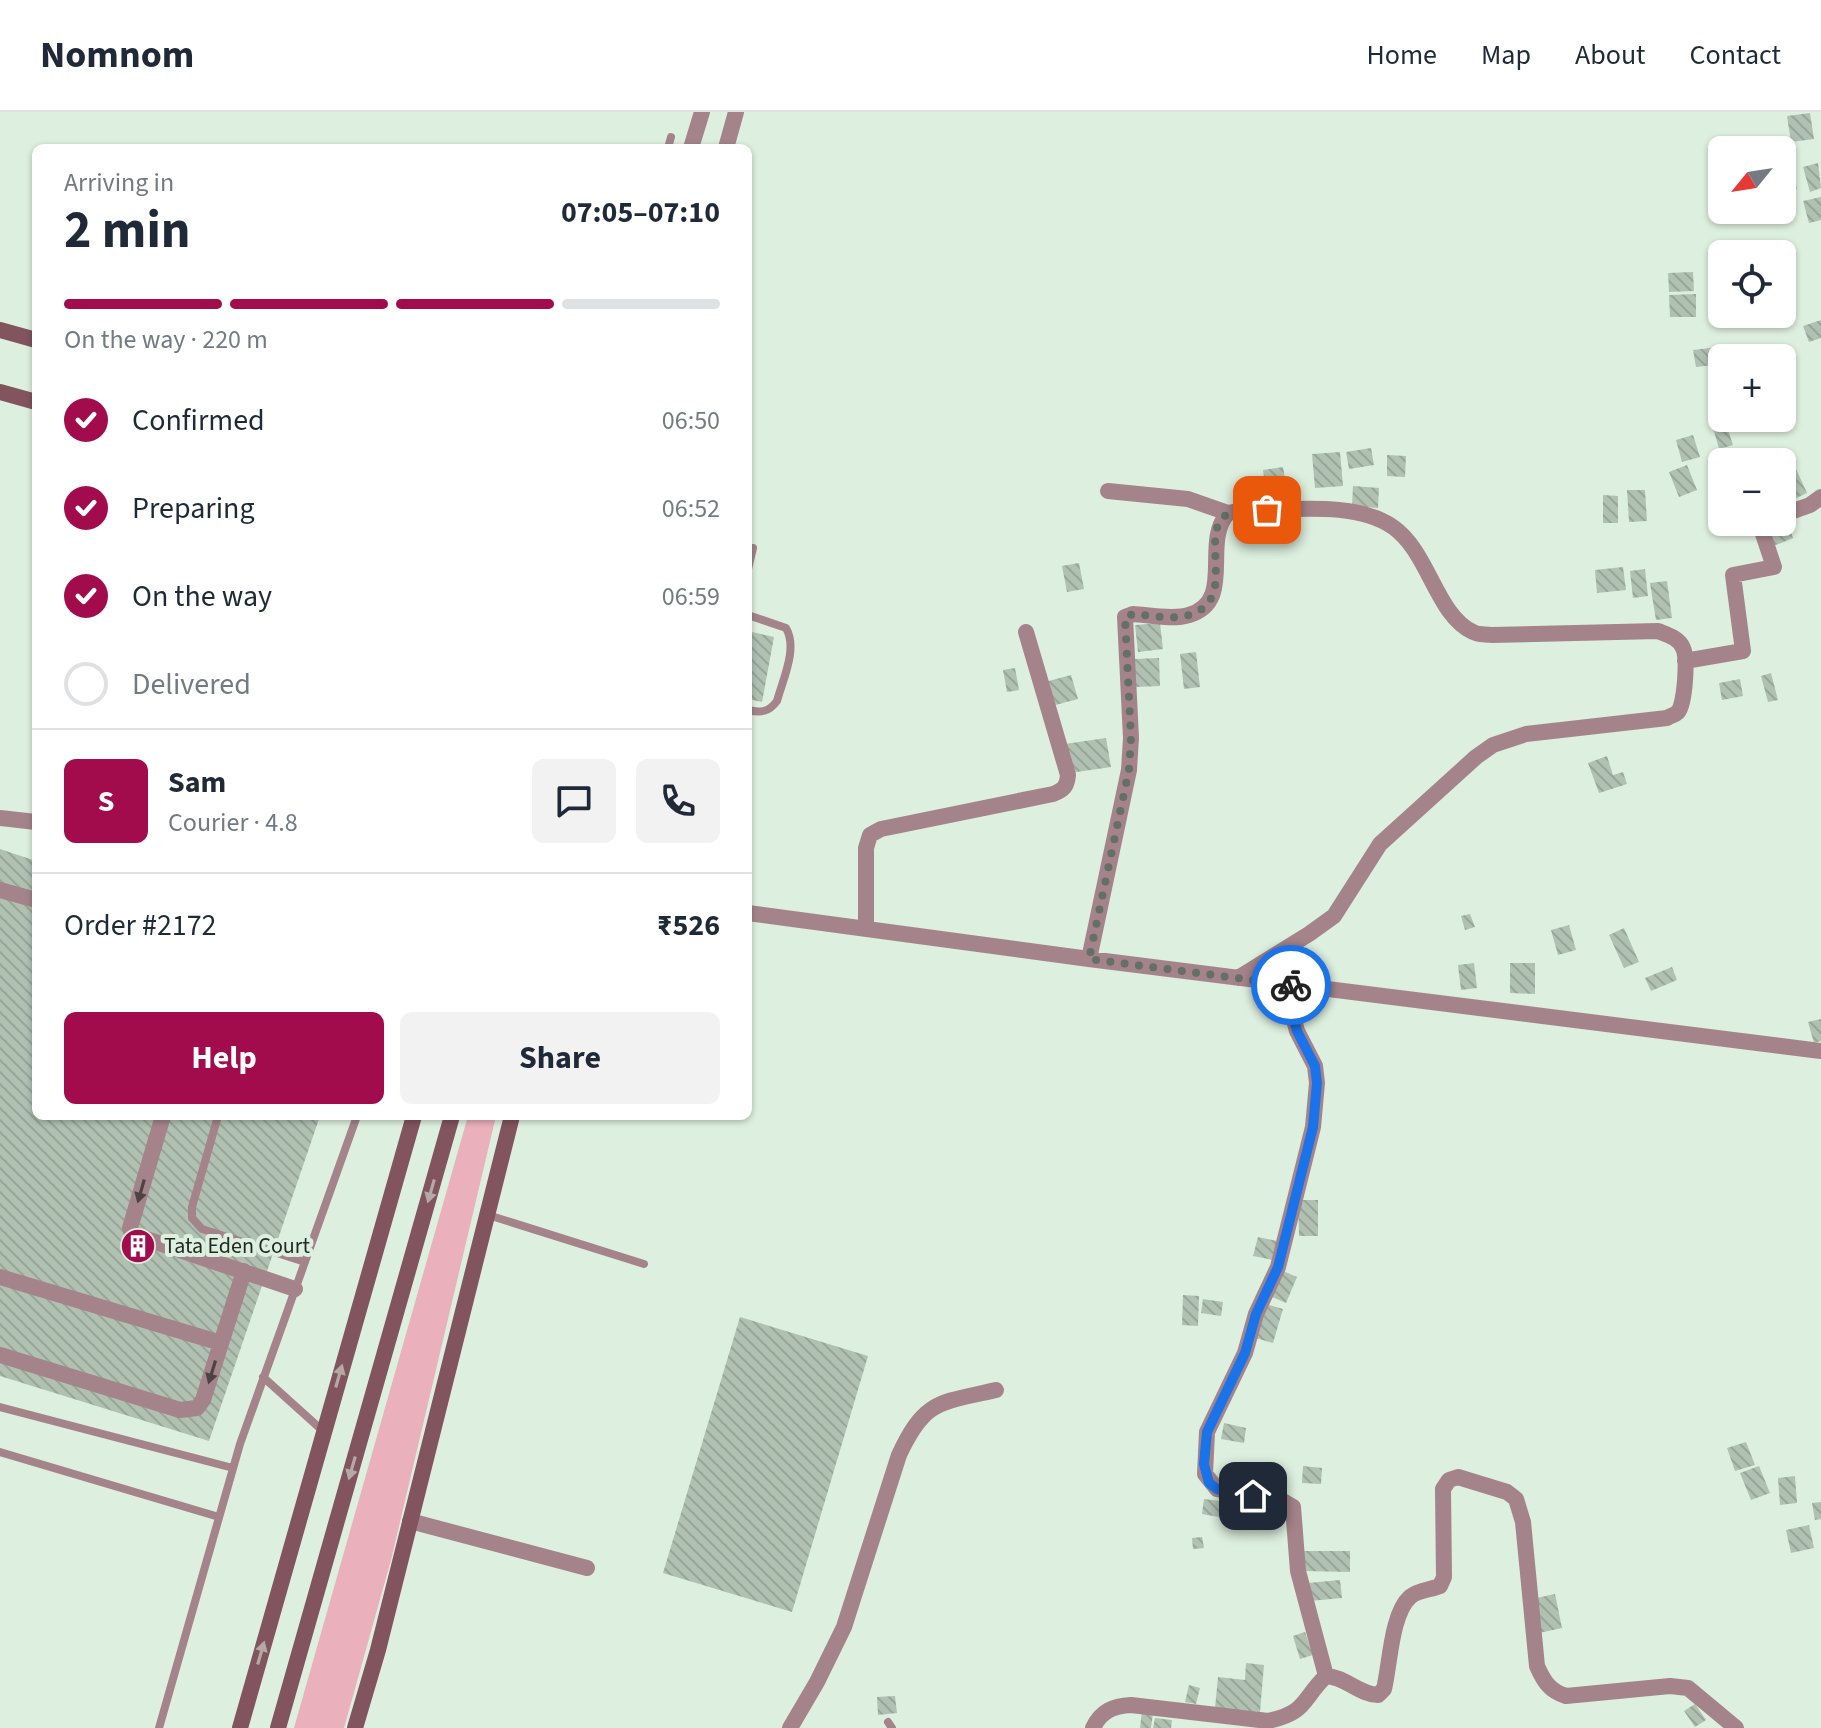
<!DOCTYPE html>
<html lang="en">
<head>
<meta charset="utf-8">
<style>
	body { margin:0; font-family:"Source Sans 3",sans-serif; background:#f2f2f3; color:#1f2937; height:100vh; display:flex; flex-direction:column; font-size:30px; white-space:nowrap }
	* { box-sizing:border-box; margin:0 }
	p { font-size:26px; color:#747a83 }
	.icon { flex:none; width:44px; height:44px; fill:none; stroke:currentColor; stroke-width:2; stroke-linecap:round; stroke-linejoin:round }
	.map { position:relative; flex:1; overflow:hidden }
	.drawer { position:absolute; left:32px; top:32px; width:720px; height:976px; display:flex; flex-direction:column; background:#fff; border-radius:12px; box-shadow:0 2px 6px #0004 }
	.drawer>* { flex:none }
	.needle { width:52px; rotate:240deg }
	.tools { position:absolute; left:1708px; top:24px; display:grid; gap:16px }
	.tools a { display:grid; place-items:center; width:88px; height:88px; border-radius:12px; background:#fff; box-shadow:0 2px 6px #0004; font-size:40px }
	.pin { position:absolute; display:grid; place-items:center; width:68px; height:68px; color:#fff; margin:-34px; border-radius:16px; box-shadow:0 4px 12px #0006 }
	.courier { position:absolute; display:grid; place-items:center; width:80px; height:80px; margin:-40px; border:6px solid #1a73e8; border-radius:50%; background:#fff; color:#222; box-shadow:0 2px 10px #0007 }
	.summary em { font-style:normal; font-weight:700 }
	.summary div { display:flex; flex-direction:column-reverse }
	.summary { display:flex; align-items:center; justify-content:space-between; height:136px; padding:0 32px }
	h1 { font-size:52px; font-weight:700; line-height:60px }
	.bar { display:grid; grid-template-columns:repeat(4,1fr); gap:12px 8px; align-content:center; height:96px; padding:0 32px }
	.bar i { height:10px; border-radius:6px; background:#e0e1e3 }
	.bar .current { background:#a20c4c }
	.bar p { grid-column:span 4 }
	.line { display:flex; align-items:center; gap:20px; padding:0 32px; border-top:2px solid #e0e1e3 }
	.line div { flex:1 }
	.round { display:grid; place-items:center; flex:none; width:84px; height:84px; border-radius:12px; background:#f2f2f3 }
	ol { padding:0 32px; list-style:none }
	li { display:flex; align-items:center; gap:24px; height:88px }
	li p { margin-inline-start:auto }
	li .icon { padding:8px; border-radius:50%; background:#a20c4c; color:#fff; stroke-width:4 }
	li:last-child { color:#747a83 }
	li i { width:44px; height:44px; border:4px solid #e0e1e3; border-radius:50% }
	.primary-button { display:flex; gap:16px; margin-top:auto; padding:16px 32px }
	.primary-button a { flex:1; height:92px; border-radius:12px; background:#a20c4c; color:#fff; font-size:32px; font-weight:700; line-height:92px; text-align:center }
	.primary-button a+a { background:#f2f2f3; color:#1f2937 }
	header { display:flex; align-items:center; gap:48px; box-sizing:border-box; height:112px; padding:0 40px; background:#fff; border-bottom:2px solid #e0e1e3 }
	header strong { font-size:38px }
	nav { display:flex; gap:44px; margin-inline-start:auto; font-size:28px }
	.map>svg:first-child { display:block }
	.grass { fill:#eab0bc }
	.building { fill:url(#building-back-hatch) }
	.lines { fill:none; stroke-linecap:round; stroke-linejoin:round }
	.lane { stroke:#a4848a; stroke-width:8 }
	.street { stroke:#a4848a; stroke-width:16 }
	.secondary { stroke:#81545e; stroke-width:16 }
	.oneway { fill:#4a4543 }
	.oneway2 { fill:#b4a9a4 }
	.done { stroke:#646f65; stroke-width:8; stroke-dasharray:0 14.4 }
	.route { stroke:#1a73e8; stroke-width:10 }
	.labels { text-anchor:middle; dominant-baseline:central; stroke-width:8; stroke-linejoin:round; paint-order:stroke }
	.poi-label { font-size:22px; fill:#232a24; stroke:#ddefde; text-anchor:start }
</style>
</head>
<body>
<header>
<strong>Nomnom</strong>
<nav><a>Home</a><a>Map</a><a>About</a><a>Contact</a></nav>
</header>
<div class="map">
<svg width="1821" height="1616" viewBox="0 0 1821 1616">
	<defs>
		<pattern id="building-back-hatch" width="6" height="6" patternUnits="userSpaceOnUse" patternTransform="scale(2)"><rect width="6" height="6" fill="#b0c1b2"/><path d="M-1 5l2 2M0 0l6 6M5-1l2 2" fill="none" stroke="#97a699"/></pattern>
	</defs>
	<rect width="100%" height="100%" fill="#ddefde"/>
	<path class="grass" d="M468,1004H496L391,1448L344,1616H294Z"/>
	<path class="building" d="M1810,1L1814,27L1791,30L1787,4Z
		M1818,51L1821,76L1810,80L1803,55Z
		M1792,54L1797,77L1782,80V56Z
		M1821,85V108L1809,111L1803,89Z
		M1693,160L1694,179L1669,180L1668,161Z
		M1696,182V205H1670L1669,183Z
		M1821,208V226L1809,230L1803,214Z
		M1734,233L1736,246H1722V252L1696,255L1693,238Z
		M1756,233L1757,246H1739L1737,234Z
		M1726,312L1733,333L1719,337L1713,315Z
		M1693,323L1700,345L1682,350L1676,328Z
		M1371,336L1374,353L1349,357L1346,340Z
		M1340,340L1343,374L1315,376L1312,342Z
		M1387,343L1406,344L1405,365L1387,364Z
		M1687,353L1697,378L1679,385L1669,360Z
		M1283,355L1289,391L1268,394L1263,358Z
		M1796,357L1807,381L1784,392L1782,363Z
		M1353,374L1379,376L1378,396L1352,394Z
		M1627,378H1645L1647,409L1629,410Z
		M1603,383L1618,384V411H1603Z
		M1787,411L1793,426L1771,435L1765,421Z
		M1079,451L1084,477L1067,480L1062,454Z
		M1623,455L1626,478L1597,481L1595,458Z
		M1645,457L1648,484L1633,486L1630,459Z
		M1667,469L1672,506L1656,508L1650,471Z
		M1160,511L1163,537L1138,540L1135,513Z
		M748,519L774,525L762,590L748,587Z
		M1196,540L1200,575L1184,577L1180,542Z
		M1159,546L1160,574L1135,575L1134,547Z
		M1015,556L1019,578L1007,580L1003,558Z
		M1771,561L1778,588L1768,590L1761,564Z
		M1071,563L1078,587L1052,594L1045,570Z
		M1740,567L1743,584L1722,588L1719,571Z
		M1106,626L1111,655L1070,661L1065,632Z
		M1607,644L1613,663L1623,660L1627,672L1599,681L1588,651Z
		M0,737L36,749V1004H320L209,1329L0,1264Z
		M1470,802L1475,815L1465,818L1461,804Z
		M1569,813L1576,838L1558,843L1551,818Z
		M1624,816L1639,850L1624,856L1609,823Z
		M1291,841L1290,864L1268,862L1273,849Z
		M1474,851L1477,876L1461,878L1458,853Z
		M1510,851H1535V882L1510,881Z
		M1672,855L1677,868L1651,879L1645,866Z
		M1821,907V929L1814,931L1808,910Z
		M1298,1088H1318V1124H1299Z
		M1258,1125L1282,1130L1278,1149L1253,1144Z
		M1283,1159L1297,1165L1286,1191L1272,1185Z
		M1183,1183L1199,1184L1198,1214L1182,1213Z
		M1203,1187L1223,1190L1221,1204L1201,1201Z
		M1262,1191L1283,1197L1273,1231L1252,1225Z
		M740,1205L868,1244L792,1500L663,1461Z
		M1224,1311L1246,1316L1244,1331L1221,1327Z
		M1746,1330L1755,1353L1735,1359L1727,1336Z
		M1303,1354L1322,1356L1321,1372L1302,1371Z
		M1759,1354L1770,1381L1751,1388L1740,1361Z
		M1795,1364L1797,1391L1780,1393L1778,1366Z
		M1204,1387L1221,1389L1219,1405L1202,1402Z
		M1821,1390V1407L1815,1408L1812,1391Z
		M1809,1413L1814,1436L1791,1441L1786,1418Z
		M1202,1425L1204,1436L1193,1437L1192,1426Z
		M1303,1439H1350V1460L1303,1459Z
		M1340,1468L1342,1486L1310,1489L1308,1471Z
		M1555,1482L1562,1516L1539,1521L1532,1487Z
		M1305,1520L1313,1543L1300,1547L1293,1524Z
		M1246,1551L1264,1553L1260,1600L1215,1596L1218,1565L1245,1568Z
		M1189,1573L1200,1576L1196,1592L1185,1590Z
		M895,1584L897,1601L878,1603L877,1585Z
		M1695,1592L1706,1608L1695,1615L1684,1599Z
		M1142,1599L1153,1601L1151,1616H1140Z
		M1155,1606L1172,1608L1171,1616H1153Z"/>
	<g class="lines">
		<path class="lane" d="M668,36L671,25
			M748,457L753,436
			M748,503L786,516C798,536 783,567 777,589C769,600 761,601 748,598
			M218,1004L192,1095V1106L202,1117L305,1150
			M488,1103L644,1152
			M263,1265L323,1319
			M0,1295L233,1356
			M0,1340L219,1405
			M888,1610L892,1616
			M159,1616L240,1332L357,1004"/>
		<path class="street" d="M691,36L702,0
			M726,36L736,0
			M1108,379L1188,387L1228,401
			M1782,403L1810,393L1821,385
			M1685,549L1743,539L1733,463L1774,455L1759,410
			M0,706L36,710
			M0,778L36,788
			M748,801L1089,847L1821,939
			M866,816V736L870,723L881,717L1053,682C1064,678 1067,674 1068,663L1026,520
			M1089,847L1129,658L1131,626L1125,505L1133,502C1149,503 1173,508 1189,503C1236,489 1201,431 1228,401L1243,398C1288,399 1354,388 1393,415C1429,440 1436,503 1473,520C1478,523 1486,522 1491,523L1658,519C1668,523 1679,526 1683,536C1688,546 1685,592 1678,600C1675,603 1670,604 1667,606L1526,622L1493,633L1476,645L1380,732L1334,804L1309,822L1238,866
			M1291,872L1292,901L1297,919L1315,954L1317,971L1313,1015L1278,1155L1256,1202L1245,1241L1207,1320L1205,1362L1217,1377L1281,1388L1293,1395L1298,1459L1326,1564
			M163,1004L130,1116L132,1122L295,1177
			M0,1165L221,1231
			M0,1243L180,1298L197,1296L203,1288L244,1159
			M410,1409L587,1456
			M790,1616L817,1570L844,1515L899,1343C925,1287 940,1291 996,1278
			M1093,1616C1101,1599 1113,1594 1131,1593L1268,1609C1308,1600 1301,1588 1326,1564C1346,1565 1358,1582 1378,1583L1384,1577C1390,1553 1391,1502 1410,1485C1418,1478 1430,1478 1440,1474L1444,1465L1443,1377L1449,1368L1458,1365L1507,1380L1516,1387L1523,1410L1537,1554C1544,1570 1550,1579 1566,1584L1670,1574L1688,1576L1736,1616"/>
		<path class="secondary" d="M0,218L36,228
			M0,280L36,290
			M240,1616L414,1004
			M278,1616L452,1004
			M355,1616L378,1538L512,1004"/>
	</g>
	<defs><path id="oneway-solid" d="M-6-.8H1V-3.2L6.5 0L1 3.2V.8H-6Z" transform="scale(2)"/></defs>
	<g class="oneway">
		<use href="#oneway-solid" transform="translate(141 1079) rotate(106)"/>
		<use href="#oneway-solid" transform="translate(212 1260) rotate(107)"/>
	</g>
	<g class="oneway2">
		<use href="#oneway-solid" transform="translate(431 1079) rotate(106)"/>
		<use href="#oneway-solid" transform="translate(339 1264) rotate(-74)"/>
		<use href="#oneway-solid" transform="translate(352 1356) rotate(106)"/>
		<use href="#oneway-solid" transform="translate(261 1541) rotate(-74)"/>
	</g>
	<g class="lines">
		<path class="done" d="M1267,398C1255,398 1240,396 1229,401C1195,419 1241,488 1189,503C1173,508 1149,503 1133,502L1125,505L1131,626L1129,658L1089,847L1291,873"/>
		<path class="route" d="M1253,1384L1217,1377L1209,1371L1204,1352L1207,1320L1245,1241L1256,1202L1278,1155L1313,1015L1317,971L1315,954L1297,919L1292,901L1291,873"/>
	</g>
	<defs>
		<g id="building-disc" transform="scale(1.8)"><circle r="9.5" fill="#a20c4c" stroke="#ddefde"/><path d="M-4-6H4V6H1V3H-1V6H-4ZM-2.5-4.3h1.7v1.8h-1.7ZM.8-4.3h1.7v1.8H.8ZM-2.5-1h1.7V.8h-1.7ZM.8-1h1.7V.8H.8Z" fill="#fff"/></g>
	</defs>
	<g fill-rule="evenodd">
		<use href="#building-disc" x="138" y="1134"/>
	</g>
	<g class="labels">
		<g class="poi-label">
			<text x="164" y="1134">Tata Eden Court</text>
		</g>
	</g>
</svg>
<div class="tools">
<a><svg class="needle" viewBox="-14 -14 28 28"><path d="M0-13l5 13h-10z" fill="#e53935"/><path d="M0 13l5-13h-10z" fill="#747a83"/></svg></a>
<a><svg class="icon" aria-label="locate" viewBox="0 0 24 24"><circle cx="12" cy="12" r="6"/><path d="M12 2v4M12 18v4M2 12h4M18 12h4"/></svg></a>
<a>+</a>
<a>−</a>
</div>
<div class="pin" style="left:1267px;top:398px;background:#ea580c"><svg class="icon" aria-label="bag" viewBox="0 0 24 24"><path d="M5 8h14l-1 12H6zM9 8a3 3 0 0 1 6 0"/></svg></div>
<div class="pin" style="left:1253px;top:1384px;background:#1f2937"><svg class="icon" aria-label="home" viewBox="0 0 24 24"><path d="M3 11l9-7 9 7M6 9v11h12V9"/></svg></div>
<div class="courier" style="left:1291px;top:873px"><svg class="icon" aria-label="bike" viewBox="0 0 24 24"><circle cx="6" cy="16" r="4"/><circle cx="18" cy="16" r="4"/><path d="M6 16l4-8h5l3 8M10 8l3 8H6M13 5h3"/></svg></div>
<section class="drawer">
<div class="summary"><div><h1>2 min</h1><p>Arriving in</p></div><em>07:05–07:10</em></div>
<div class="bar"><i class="current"></i><i class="current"></i><i class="current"></i><i></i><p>On the way · 220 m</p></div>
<ol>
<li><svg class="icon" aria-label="check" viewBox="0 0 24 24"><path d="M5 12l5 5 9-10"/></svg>Confirmed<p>06:50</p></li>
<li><svg class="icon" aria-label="check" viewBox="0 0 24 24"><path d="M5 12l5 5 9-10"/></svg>Preparing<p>06:52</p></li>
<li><svg class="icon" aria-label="check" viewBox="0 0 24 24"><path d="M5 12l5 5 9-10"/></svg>On the way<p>06:59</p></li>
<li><i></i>Delivered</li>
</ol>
<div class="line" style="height:144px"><b class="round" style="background:#a20c4c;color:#fff">S</b><div><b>Sam</b><p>Courier · 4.8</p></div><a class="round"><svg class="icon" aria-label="chat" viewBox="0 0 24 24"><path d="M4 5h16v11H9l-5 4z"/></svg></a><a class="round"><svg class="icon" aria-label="phone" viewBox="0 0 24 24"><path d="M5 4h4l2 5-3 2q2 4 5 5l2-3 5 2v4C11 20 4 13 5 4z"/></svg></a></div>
<div class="line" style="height:104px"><div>Order #2172</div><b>₹526</b></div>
<div class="primary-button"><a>Help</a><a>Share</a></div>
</section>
</div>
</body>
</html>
